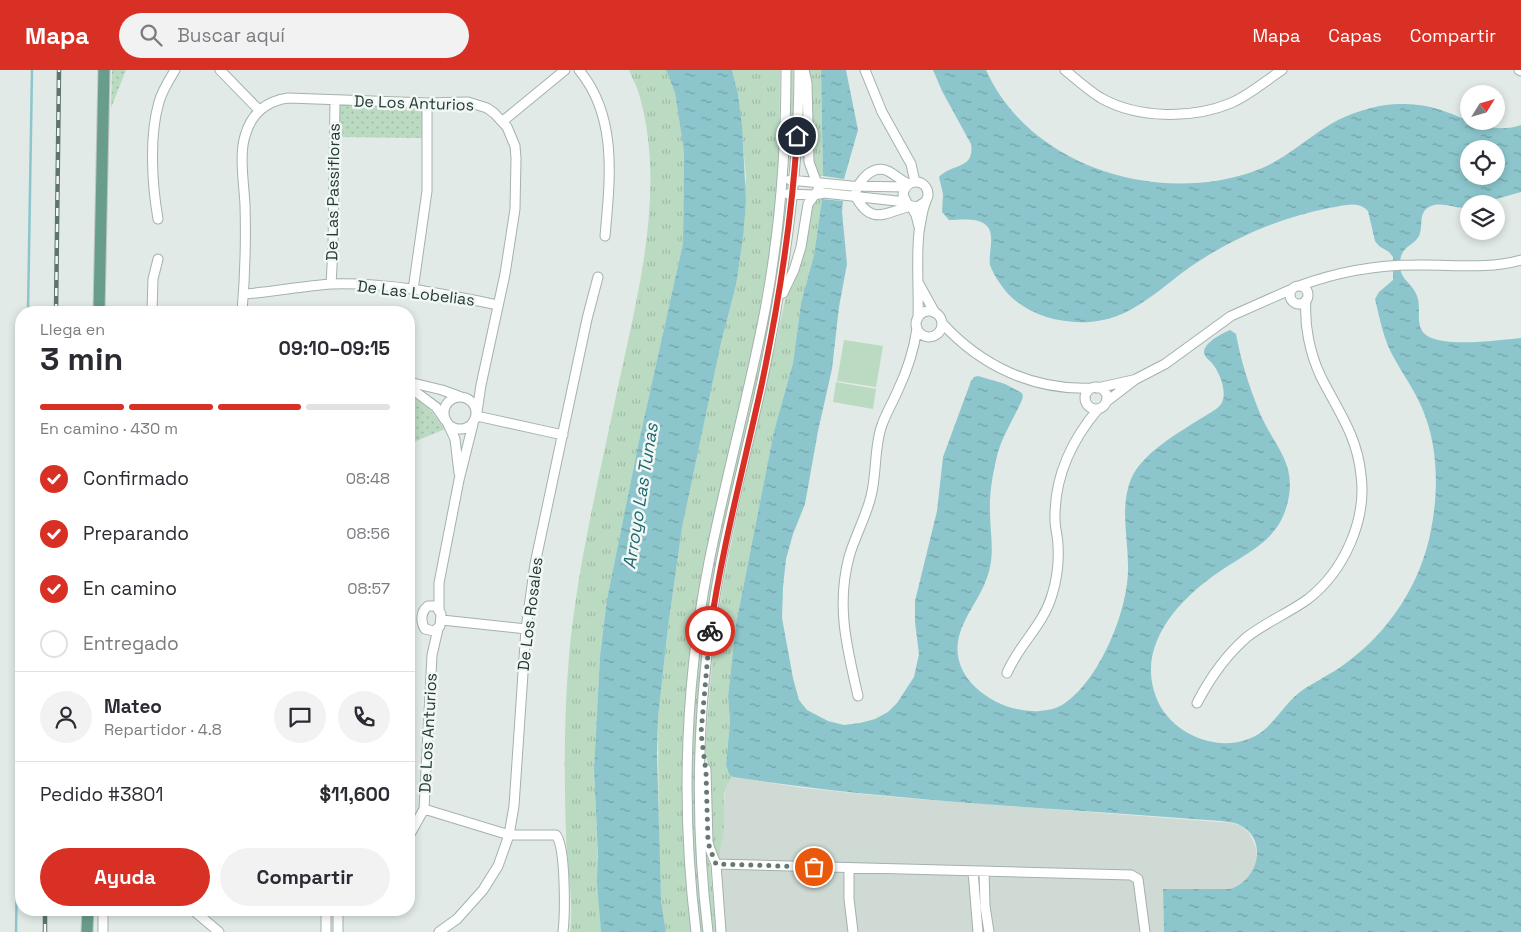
<!DOCTYPE html>
<html lang="es">
<head>
<meta charset="utf-8">
<style>
	body { margin:0; font-family:"Space Grotesk",sans-serif; background:#f2f2f3; color:#2b2b33; height:100vh; display:flex; flex-direction:column; font-size:19px; white-space:nowrap }
	* { box-sizing:border-box; margin:0 }
	p { font-size:16px; color:#7c7c81 }
	.icon { flex:none; width:28px; height:28px; fill:none; stroke:currentColor; stroke-width:2; stroke-linecap:round; stroke-linejoin:round }
	.map { position:relative; flex:1; overflow:hidden }
	.sheet { position:absolute; left:15px; top:236px; width:400px; height:610px; display:flex; flex-direction:column; background:#fff; border-radius:20px; box-shadow:0 2px 8px #0003 }
	.sheet>* { flex:none }
	.needle { width:32px; rotate:53deg }
	.buttons { position:absolute; left:1460px; top:15px; display:grid; gap:10px }
	.buttons a { display:grid; place-items:center; width:45px; height:45px; border-radius:50%; background:#fff; box-shadow:0 2px 8px #0003; font-size:25px }
	.pin { position:absolute; display:grid; place-items:center; width:42px; height:42px; color:#fff; margin:-21px; border:2px solid #fff; border-radius:50%; box-shadow:0 1px 5px #0007 }
	.courier { position:absolute; display:grid; place-items:center; width:50px; height:50px; margin:-25px; border:4px solid #d93025; border-radius:50%; background:#fff; color:#222; box-shadow:0 1px 6px #0007 }
	.summary em { font-style:normal; font-weight:800 }
	.summary div { display:flex; flex-direction:column-reverse }
	.summary { display:flex; align-items:center; justify-content:space-between; height:85px; padding:0 25px }
	h1 { font-size:32px; font-weight:800; line-height:38px }
	.bar { display:grid; grid-template-columns:repeat(4,1fr); gap:8px 5px; align-content:center; height:60px; padding:0 25px }
	.bar i { height:6px; border-radius:4px; background:#e1e1e2 }
	.bar .selected { background:#d93025 }
	.bar p { grid-column:span 4 }
	.line { display:flex; align-items:center; gap:12px; padding:0 25px; border-top:1px solid #e1e1e2 }
	.line div { flex:1 }
	.round { display:grid; place-items:center; flex:none; width:52px; height:52px; border-radius:26px; background:#f2f2f3 }
	ol { padding:0 25px; list-style:none }
	li { display:flex; align-items:center; gap:15px; height:55px }
	li p { margin-inline-start:auto }
	li .icon { padding:5px; border-radius:50%; background:#d93025; color:#fff; stroke-width:4 }
	li:last-child { color:#7c7c81 }
	li i { width:28px; height:28px; border:2px solid #e1e1e2; border-radius:50% }
	.button { display:flex; gap:10px; margin-top:auto; padding:10px 25px }
	.button a { flex:1; height:58px; border-radius:30px; background:#d93025; color:#fff; font-size:20px; font-weight:800; line-height:58px; text-align:center }
	.button a+a { background:#f2f2f3; color:#2b2b33 }
	header { display:flex; align-items:center; gap:30px; box-sizing:border-box; height:70px; padding:0 25px; background:#d93025; color:#fff }
	header strong { font-size:24px }
	nav { display:flex; gap:28px; margin-inline-start:auto; font-size:18px }
	.search { width:350px; height:45px; background:#f2f2f3; display:flex; align-items:center; gap:12px; box-sizing:border-box; padding:0 18px; border-radius:28px; color:#7c7c81; font-size:19px }
	.map>svg:first-child { display:block }
	.built { fill:#cfdad4 }
	.grass { fill:url(#grass-tufts) }
	.park { fill:url(#park-dots) }
	.pitch { fill:#bbdac2 }
	.water { fill:url(#water-ripples); fill-rule:evenodd }
	.lines { fill:none; stroke-linecap:round; stroke-linejoin:round }
	.stream { stroke:#8cc6cc; stroke-width:2.5 }
	.minor-casing { stroke:#a4b2ac; stroke-width:11 }
	.major-casing { stroke:#bdc4c2; stroke-width:13 }
	.minor { stroke:#fff; stroke-width:9 }
	.major { stroke:#689d8c; stroke-width:11 }
	.rail-casing { stroke:#5d756d; stroke-width:4.5 }
	.rail { stroke:#f1f7f4; stroke-width:2.5; stroke-dasharray:8; stroke-linecap:butt }
	.done { stroke:#667871; stroke-width:5; stroke-dasharray:0 9 }
	.route { stroke:#d93025; stroke-width:6 }
	.labels { text-anchor:middle; dominant-baseline:central; stroke-width:5; stroke-linejoin:round; paint-order:stroke }
	.street-label { font-size:16px; fill:#233a32; stroke:#f1f7f4 }
	.water-label { font-size:18px; font-style:italic; fill:#216971; stroke:#f1f7f4 }
</style>
</head>
<body>
<header>
<strong>Mapa</strong>
<div class="search"><svg class="icon" aria-label="search" viewBox="0 0 24 24"><circle cx="10" cy="10" r="6"/><path d="M15 15l6 6"/></svg>Buscar aquí</div>
<nav><a>Mapa</a><a>Capas</a><a>Compartir</a></nav>
</header>
<div class="map">
<svg width="1521" height="862" viewBox="0 0 1521 862">
	<defs>
		<pattern id="grass-tufts" width="24" height="20" patternUnits="userSpaceOnUse" patternTransform="scale(1.25)"><rect width="24" height="20" fill="#bbdac2"/><path d="M3 7l-1-3M5 7V3M7 7l1-3M15 17l-1-3M17 17v-4M19 17l1-3" fill="none" stroke="#a0bca7"/></pattern>
		<pattern id="park-dots" width="8" height="8" patternUnits="userSpaceOnUse" patternTransform="scale(1.25)"><rect width="8" height="8" fill="#bbdac2"/><path d="M2 2h.1M6 6h.1" fill="none" stroke="#a0bca7" stroke-width="1.8" stroke-linecap="round"/></pattern>
		<pattern id="water-ripples" width="26" height="14" patternUnits="userSpaceOnUse" patternTransform="scale(1.25)"><rect width="26" height="14" fill="#8cc6cc"/><path d="M2 4q2-2 4 0t4 0M15 11q2-2 4 0t4 0" fill="none" stroke="#72a2a6"/></pattern>
	</defs>
	<rect width="100%" height="100%" fill="#e1eae6"/>
	<path class="built" d="M733,707L803,718L892,727L1231,753L1240,755L1249,763L1256,777L1257,789L1254,800L1247,810L1235,818L1230,819H1163L1164,862H725L719,789L723,736L726,717L728,711Z"/>
	<path class="grass" d="M629,0H666L675,23L684,82L683,173L639,371L607,529L600,586L594,700L601,862H570C574,830 567,798 566,766C564,706 564,646 569,586C577,500 597,416 615,331C635,234 668,123 639,24C637,16 632,8 629,0Z
		M732,0H780L779,100L774,158L756,261L734,364L686,641L683,711L685,796L692,862H666L661,830L659,793L658,648L668,557L682,458L721,273L736,215L746,106L738,24Z
		M789,0H793V57L791,101H789C791,67 789,34 789,0Z
		M806,0H821L823,106H816L813,102Z
		M817,128L822,129L814,185L801,233L793,293L774,361L736,554L728,626L730,652L726,695L729,704L733,707C721,718 724,735 724,749C724,762 721,776 719,789L716,786L711,772L710,705L705,678L713,581L723,514L738,441L786,226L809,140Z
		M788,131L778,218L701,614L704,862H700C689,757 688,653 704,549C718,461 740,374 759,286C767,249 776,213 782,175C785,161 783,144 788,131Z
		M706,784L710,794L716,862H712L711,857Z"/>
	<path class="park" d="M112,0H126L111,38Z
		M338,34L424,35V68L338,67Z
		M409,324L430,340L445,359L409,374Z"/>
	<path class="pitch" d="M844,270L883,276L876,317L837,311Z
		M836,312L876,319L873,339L833,332Z"/>
	<path class="water" d="M666,0H732L738,24L742,56L746,131L743,167L736,215L721,273L682,458L668,557L658,648L657,683L661,830L666,862H601L597,812L598,787L594,700L600,586L607,529L639,371L683,173L684,82L675,23Z
		M821,0H846L858,60L844,109L823,106Z
		M933,0H986C1029,96 1156,135 1252,102C1280,93 1301,73 1326,57C1343,46 1365,38 1386,35C1400,33 1420,34 1434,38C1464,46 1490,66 1521,55V122L1479,134H1469V137C1457,140 1443,131 1431,136C1417,142 1424,155 1419,166C1413,177 1401,175 1400,193C1399,210 1412,212 1417,226C1422,238 1414,256 1426,265C1444,278 1500,270 1521,268V862H1164L1163,819H1230C1258,811 1269,770 1240,755C1234,752 1227,752 1221,751C1058,738 894,732 733,707L729,704L726,695L730,652L728,626L736,554L774,361L793,293L801,233L814,185L822,129L843,131L842,142L847,194L839,237L832,299L818,361L805,434L793,464L786,489L783,517L782,548L793,608L799,630L807,640L828,651L844,655L860,653L875,649L888,642L897,633L914,607L919,584L915,552V531L937,441L943,387L971,311L974,307L978,306L1005,314L1022,323C1023,326 1023,326 1022,330C1014,348 1004,363 998,382C993,402 989,423 990,443C990,461 994,479 990,497C985,522 968,539 960,563C945,609 999,644 1040,641C1048,640 1055,639 1062,635C1099,612 1127,543 1128,501C1129,470 1119,439 1131,409C1144,379 1189,357 1216,339C1219,337 1222,333 1223,330C1226,318 1219,301 1211,292C1208,289 1205,287 1204,283C1203,273 1223,263 1230,260L1236,264C1241,291 1249,316 1259,341C1272,374 1297,391 1288,431C1279,471 1249,481 1219,502C1179,529 1136,575 1156,627C1171,667 1227,688 1263,661C1277,649 1286,633 1300,622C1315,611 1332,604 1346,593C1390,561 1421,513 1431,460C1439,420 1438,375 1422,338C1414,319 1402,303 1393,286C1383,268 1380,249 1375,229L1379,222L1393,210V187L1389,182L1379,176L1375,171L1368,141C1357,130 1344,136 1329,138C1282,147 1233,168 1193,195C1165,214 1138,243 1103,250C1066,258 1019,245 999,212C995,206 992,201 990,195C988,183 996,164 986,155C977,147 959,150 949,150L942,142L943,124L939,107C952,93 975,100 971,74L942,21ZM1469,79H1496V106H1469Z"/>
	<g class="lines">
		<path class="stream" d="M28,242L32,0
			M16,862L21,569"/>
		<g class="minor-casing">
			<path id="minor" d="M220,0L259,40
				M579,0C618,47 610,109 605,166
				M865,0L882,42L911,94L915,112
				M1065,0C1077,10 1088,20 1101,28C1138,49 1193,49 1231,33C1250,25 1265,11 1282,0
				M1519,0L1521,1
				M503,51L565,0
				M790,110L851,116L905,117
				M909,114C901,111 896,105 888,101C872,94 858,111 855,125C871,157 886,142 911,136L916,145L919,157
				M788,124L814,125L824,123L906,132
				M158,149C152,114 149,66 159,32C162,21 169,10 175,0
				M331,214L333,179L335,30
				M919,214L935,243
				M1299,216C1337,202 1375,195 1415,195C1451,194 1486,200 1521,190
				M1290 225a9 9 0 1 1 18 0a9 9 0 1 1-18 0Z
				M413,220L427,121V33
				M783,223L794,200L801,177L808,134L819,119L809,92L807,13L804,0
				M244,224C273,222 302,216 331,214C387,212 444,224 498,235
				M916 254a13 13 0 1 1 26 0a13 13 0 1 1-26 0Z
				M152,242L153,209L158,189
				M242,242C245,207 246,171 245,135C244,114 239,85 245,66C251,44 266,31 288,28L427,33L468,32L487,38L494,43L507,57L515,76L516,88L515,139L505,204L481,315L477,342
				M918,248C919,220 916,190 919,162C921,152 922,140 926,131C927,127 928,129 928,124C927,108 905,108 903,125L908,135L917,137L925,132
				M942,253C981,296 1034,321 1093,318
				M409,312L442,320L461,327
				M409,317L436,337L445,350
				M1085 328a11 11 0 1 1 22 0a11 11 0 1 1-22 0Z
				M1097,318L1133,310
				M444 343a16 16 0 1 1 32 0a16 16 0 1 1-32 0Z
				M1106,332L1136,309L1165,294L1231,246L1292,219
				M477,346L563,365
				M448,354L455,369L459,403
				M428,536H436L441,544L440,556L434,561L425,559C420,551 421,541 428,536Z
				M439,540V513L459,410L473,354
				M442,550L526,559
				M1007,603C1019,574 1043,556 1052,525C1057,509 1059,492 1058,476C1058,467 1055,458 1055,450C1054,407 1071,371 1098,339
				M858,626C847,578 836,536 849,487C855,466 866,447 871,426C877,403 874,376 882,355C886,343 893,332 898,320C907,301 914,280 917,258
				M1197,633C1210,608 1225,586 1247,567C1266,552 1289,543 1308,529C1344,501 1367,450 1361,405C1357,365 1338,341 1321,307C1310,284 1304,255 1306,230
				M706,699L708,772L710,779L716,794L721,862
				M424,739L509,765H556C566,777 565,845 563,862
				M409,766L424,739L432,585L438,559
				M716,794L1131,805L1138,809L1145,862
				M849,798V829L853,862
				M973,801L978,862
				M984,801L985,836L989,862
				M103,840V862
				M193,840L219,862
				M326,840V862
				M338,840V862
				M439,862L457,849L483,820L498,796L509,765L514,736L526,559L535,494L587,249L598,207
				M696,862C681,739 685,613 709,492C726,407 749,324 765,240C780,161 786,80 786,0
				M708,862C693,739 698,613 721,492C733,431 749,372 762,312C784,209 799,106 799,0"/>
		</g>
		<g class="major-casing">
			<path id="major" d="M99,242L104,0
				M87,862L88,840"/>
		</g>
		<use href="#minor" class="minor"/>
		<use href="#major" class="major"/>
		<g class="rail-casing">
			<path id="rail" d="M56,242L59,0
				M45,862V840"/>
		</g>
		<use href="#rail" class="rail"/>
	</g>
	<g class="lines">
		<path class="done" d="M710,561L701,663L706,702L708,772L710,779L716,794L814,797"/>
		<path class="route" d="M710,561C722,478 744,396 762,313C779,231 792,149 797,66"/>
	</g>
	<g class="labels">
		<g class="street-label">
			<text transform="translate(414 33) rotate(2)">De Los Anturios</text>
			<text transform="translate(333 122) rotate(-89)">De Las Passifloras</text>
			<text transform="translate(416 223) rotate(7)">De Las Lobelias</text>
			<text transform="translate(530 544) rotate(-83)">De Los Rosales</text>
			<text transform="translate(428 663) rotate(-87)">De Los Anturios</text>
		</g>
		<g class="water-label">
			<text transform="translate(640 426) rotate(-81)">Arroyo Las Tunas</text>
		</g>
	</g>
</svg>
<div class="buttons">
<a><svg class="needle" viewBox="-14 -14 28 28"><path d="M0-13l5 13h-10z" fill="#e53935"/><path d="M0 13l5-13h-10z" fill="#7c7c81"/></svg></a>
<a><svg class="icon" aria-label="locate" viewBox="0 0 24 24"><circle cx="12" cy="12" r="6"/><path d="M12 2v4M12 18v4M2 12h4M18 12h4"/></svg></a>
<a><svg class="icon" aria-label="layers" viewBox="0 0 24 24"><path d="M12 4l9 5-9 5-9-5zM3 14l9 5 9-5"/></svg></a>
</div>
<div class="pin" style="left:814px;top:797px;background:#ea580c"><svg class="icon" aria-label="bag" viewBox="0 0 24 24"><path d="M5 8h14l-1 12H6zM9 8a3 3 0 0 1 6 0"/></svg></div>
<div class="pin" style="left:797px;top:66px;background:#1f2937"><svg class="icon" aria-label="home" viewBox="0 0 24 24"><path d="M3 11l9-7 9 7M6 9v11h12V9"/></svg></div>
<div class="courier" style="left:710px;top:561px"><svg class="icon" aria-label="bike" viewBox="0 0 24 24"><circle cx="6" cy="16" r="4"/><circle cx="18" cy="16" r="4"/><path d="M6 16l4-8h5l3 8M10 8l3 8H6M13 5h3"/></svg></div>
<section class="sheet">
<div class="summary"><div><h1>3 min</h1><p>Llega en</p></div><em>09:10–09:15</em></div>
<div class="bar"><i class="selected"></i><i class="selected"></i><i class="selected"></i><i></i><p>En camino · 430 m</p></div>
<ol>
<li><svg class="icon" aria-label="check" viewBox="0 0 24 24"><path d="M5 12l5 5 9-10"/></svg>Confirmado<p>08:48</p></li>
<li><svg class="icon" aria-label="check" viewBox="0 0 24 24"><path d="M5 12l5 5 9-10"/></svg>Preparando<p>08:56</p></li>
<li><svg class="icon" aria-label="check" viewBox="0 0 24 24"><path d="M5 12l5 5 9-10"/></svg>En camino<p>08:57</p></li>
<li><i></i>Entregado</li>
</ol>
<div class="line" style="height:90px"><a class="round"><svg class="icon" aria-label="person" viewBox="0 0 24 24"><circle cx="12" cy="8" r="4"/><path d="M4 21q1-7 8-7t8 7"/></svg></a><div><b>Mateo</b><p>Repartidor · 4.8</p></div><a class="round"><svg class="icon" aria-label="chat" viewBox="0 0 24 24"><path d="M4 5h16v11H9l-5 4z"/></svg></a><a class="round"><svg class="icon" aria-label="phone" viewBox="0 0 24 24"><path d="M5 4h4l2 5-3 2q2 4 5 5l2-3 5 2v4C11 20 4 13 5 4z"/></svg></a></div>
<div class="line" style="height:65px"><div>Pedido #3801</div><b>$11,600</b></div>
<div class="button"><a>Ayuda</a><a>Compartir</a></div>
</section>
</div>
</body>
</html>
